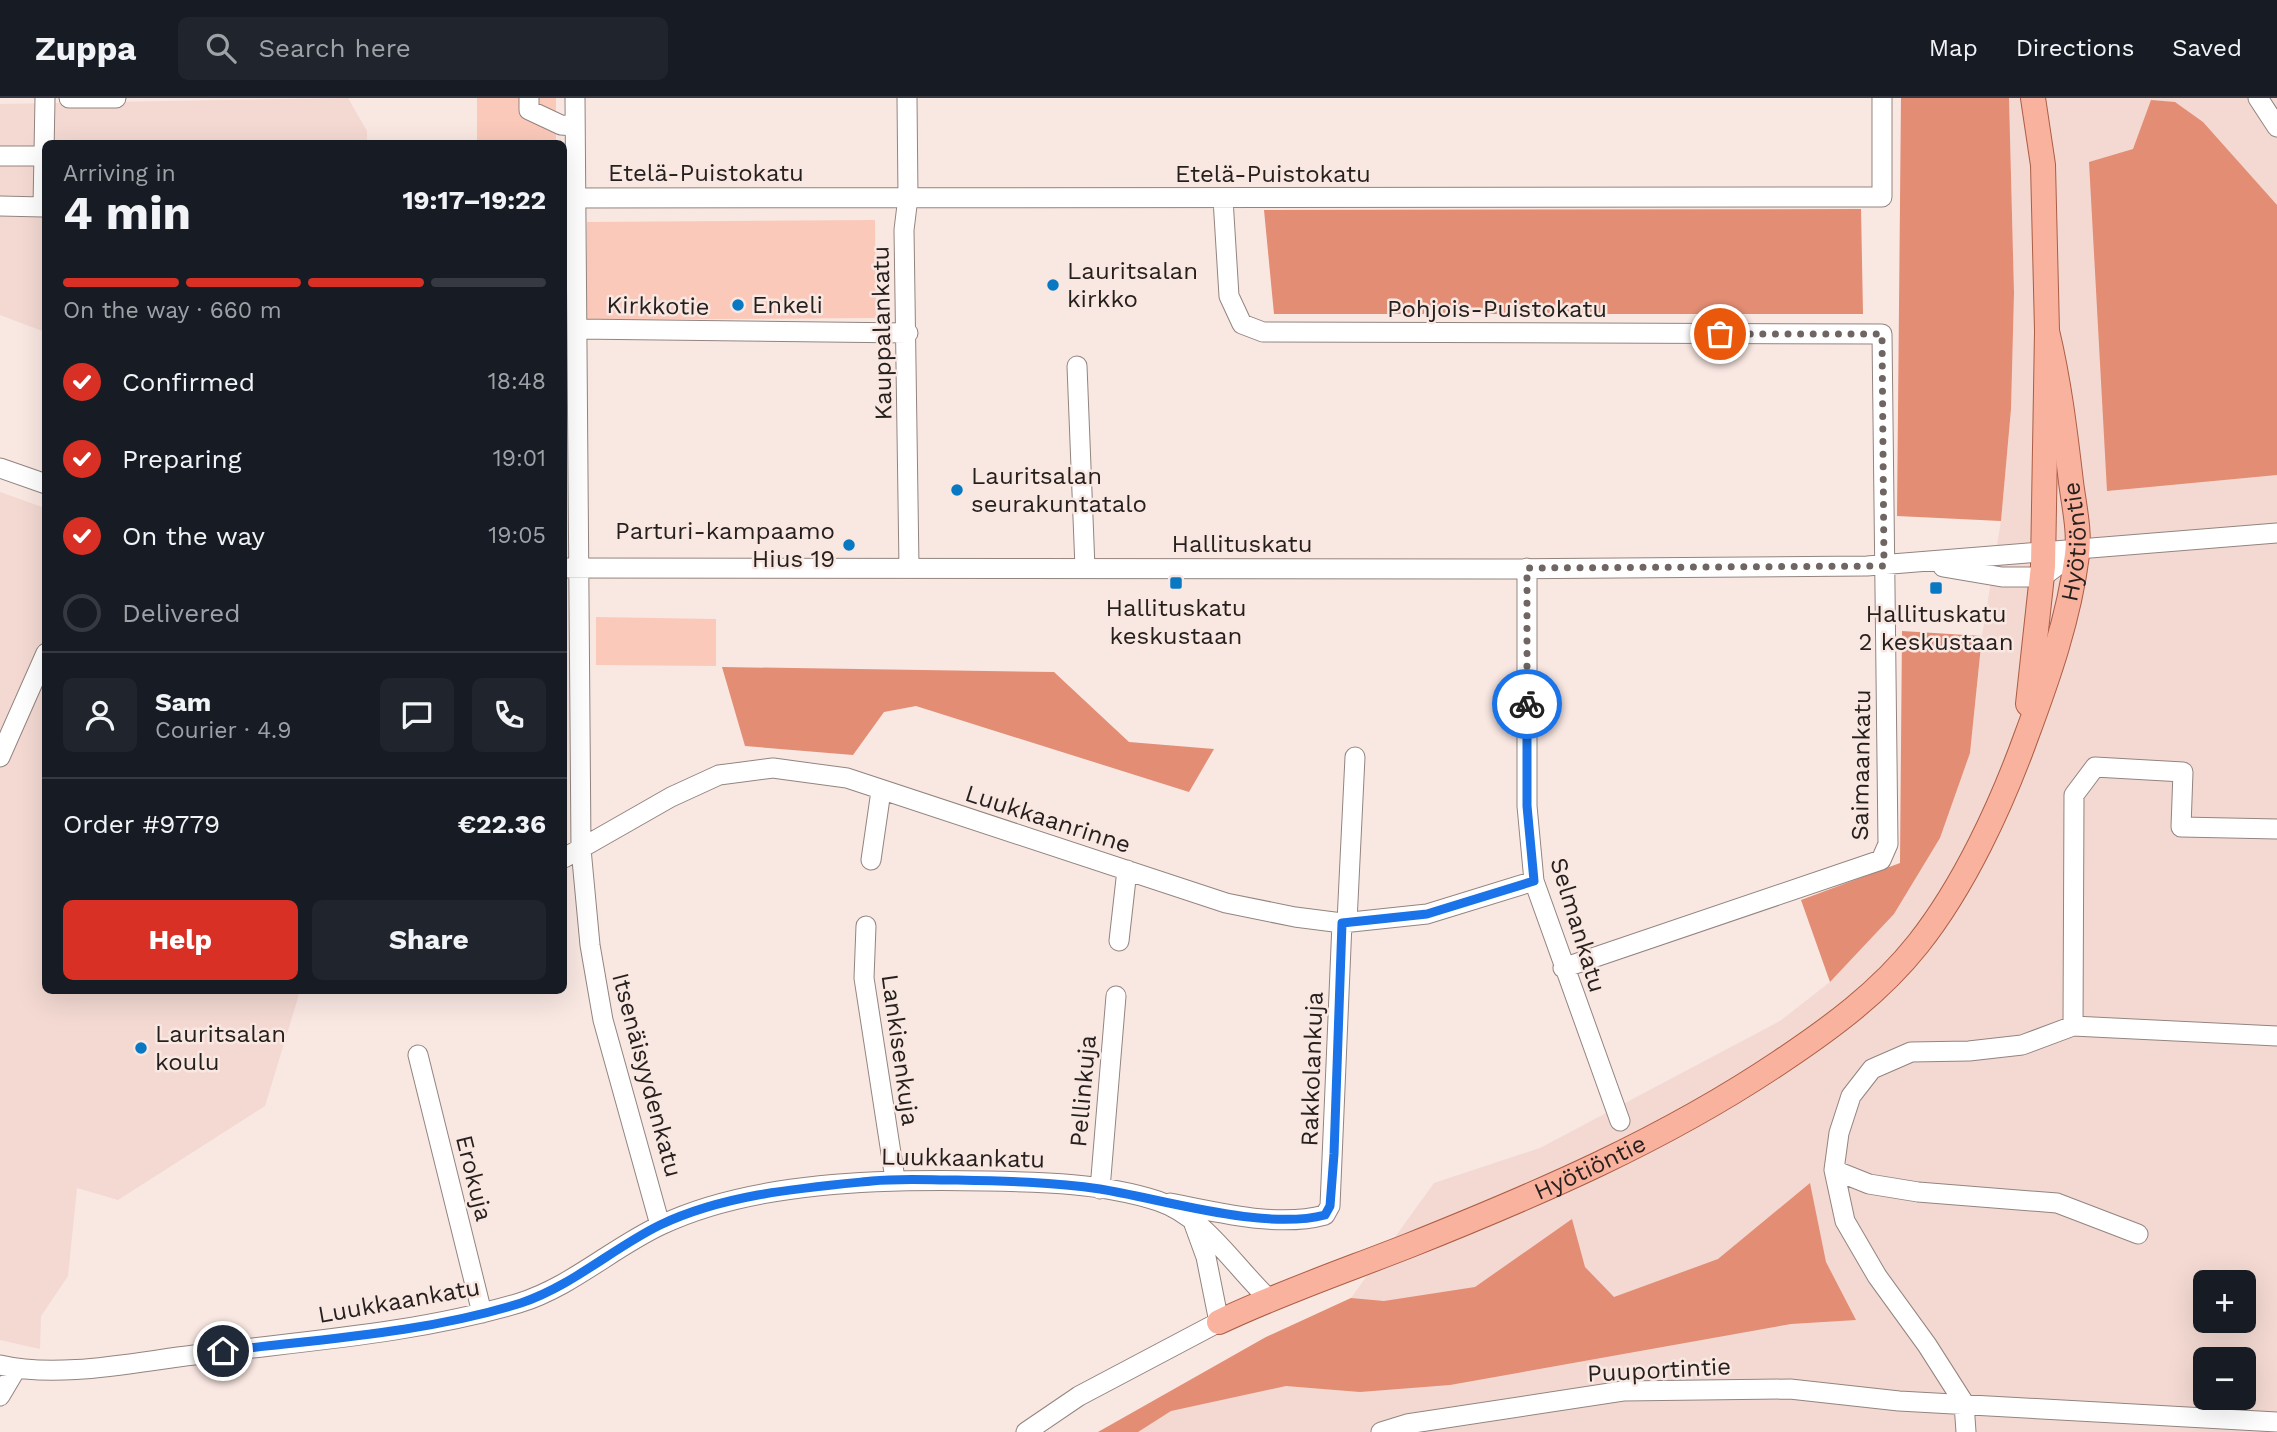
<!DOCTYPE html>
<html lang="en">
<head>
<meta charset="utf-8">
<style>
	body { margin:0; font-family:"Work Sans",sans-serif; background:#20242c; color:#f1f3f6; height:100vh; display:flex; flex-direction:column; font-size:26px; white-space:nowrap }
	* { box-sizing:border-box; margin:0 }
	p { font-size:23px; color:#9ea1a6 }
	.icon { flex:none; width:38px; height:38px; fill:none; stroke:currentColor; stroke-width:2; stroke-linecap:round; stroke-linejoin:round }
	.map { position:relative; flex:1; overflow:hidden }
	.panel { position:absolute; left:42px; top:42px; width:525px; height:854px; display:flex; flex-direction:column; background:#171b24; border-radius:10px; box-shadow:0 7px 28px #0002 }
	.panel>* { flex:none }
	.controls { position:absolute; left:2193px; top:1172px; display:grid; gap:14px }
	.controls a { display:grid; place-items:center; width:63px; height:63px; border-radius:10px; background:#171b24; box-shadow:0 7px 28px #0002; font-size:35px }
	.pin { position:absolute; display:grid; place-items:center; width:60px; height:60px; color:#fff; margin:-30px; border:4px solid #fff; border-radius:50%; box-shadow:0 2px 7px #0007 }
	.courier { position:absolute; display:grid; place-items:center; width:70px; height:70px; margin:-35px; border:5px solid #1a73e8; border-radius:50%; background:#fff; color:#222; box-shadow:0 2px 9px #0007 }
	.summary em { font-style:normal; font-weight:700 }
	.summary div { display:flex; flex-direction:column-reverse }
	.summary { display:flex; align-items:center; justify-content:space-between; height:119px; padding:0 21px }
	h1 { font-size:46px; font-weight:700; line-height:52px }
	.bar { display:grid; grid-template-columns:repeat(4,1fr); gap:10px 7px; align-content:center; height:84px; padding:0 21px }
	.bar i { height:9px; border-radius:5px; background:#363941 }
	.bar .current { background:#d93025 }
	.bar p { grid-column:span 4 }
	.line { display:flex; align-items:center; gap:18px; padding:0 21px; border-top:2px solid #363941 }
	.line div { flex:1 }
	.round { display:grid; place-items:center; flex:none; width:74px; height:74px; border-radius:10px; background:#20242c }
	ol { padding:0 21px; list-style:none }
	li { display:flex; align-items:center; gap:21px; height:77px }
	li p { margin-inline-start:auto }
	li .icon { padding:7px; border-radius:50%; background:#d93025; color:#fff; stroke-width:4 }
	li:last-child { color:#9ea1a6 }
	li i { width:38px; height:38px; border:4px solid #363941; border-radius:50% }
	.button { display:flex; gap:14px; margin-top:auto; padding:14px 21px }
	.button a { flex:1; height:80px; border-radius:10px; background:#d93025; color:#fff; font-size:28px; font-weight:700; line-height:80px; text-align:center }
	.button a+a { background:#20242c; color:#f1f3f6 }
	header { display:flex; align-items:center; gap:42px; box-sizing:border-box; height:98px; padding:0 35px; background:#171b24; border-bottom:2px solid #363941 }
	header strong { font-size:33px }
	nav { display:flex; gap:38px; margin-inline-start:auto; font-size:24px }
	.search { width:490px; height:63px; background:#20242c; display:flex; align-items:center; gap:18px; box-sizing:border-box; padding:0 24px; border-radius:10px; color:#9ea1a6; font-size:26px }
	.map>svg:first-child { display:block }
	.built { fill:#f3d9d2; fill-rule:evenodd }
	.green { fill:#fac9ba }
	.forest { fill:#e28d74 }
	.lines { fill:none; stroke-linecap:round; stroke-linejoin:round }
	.minor-casing { stroke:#93847f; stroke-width:21 }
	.major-casing { stroke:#ac5d45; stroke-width:26 }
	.minor { stroke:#fff; stroke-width:19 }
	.major { stroke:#f9b29d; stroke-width:24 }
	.done { stroke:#6f6562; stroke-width:7; stroke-dasharray:0 12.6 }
	.route { stroke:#1a73e8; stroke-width:9 }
	.poi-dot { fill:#0978c2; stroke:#f9e7e2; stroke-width:2.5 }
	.labels { text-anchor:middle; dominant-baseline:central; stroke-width:5; stroke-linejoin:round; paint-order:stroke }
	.street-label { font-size:24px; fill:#251f1d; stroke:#f9e7e2 }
	.poi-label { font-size:24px; fill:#251f1d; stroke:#f9e7e2; text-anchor:start }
</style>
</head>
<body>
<header>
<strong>Zuppa</strong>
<div class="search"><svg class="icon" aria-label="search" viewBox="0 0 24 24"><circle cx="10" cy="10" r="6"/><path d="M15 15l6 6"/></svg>Search here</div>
<nav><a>Map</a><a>Directions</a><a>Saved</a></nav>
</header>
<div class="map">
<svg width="2277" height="1334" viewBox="0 0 2277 1334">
	<rect width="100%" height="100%" fill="#f9e7e2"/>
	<path class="built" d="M348,0L367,33V45L46,46L45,234L0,217V6Z
		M2009,0H2277V1334H1098L1266,1239L1351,1200L1434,1085L1540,1050L1780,923L1830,884L1894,816L1940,740L1970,655L1982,538L2001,423L2011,311L2014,195ZM2205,1185H2244V1223H2205ZM2205,1262H2244V1300H2205Z
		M0,394L45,410L46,892L300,893L265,1008L118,1102L77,1090L68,1178L41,1218L40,1251L0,1242Z"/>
	<path class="green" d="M477,0H556V45H477Z
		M875,122L876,220L587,222V124Z
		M596,519L716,521V568L596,567Z"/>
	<path class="forest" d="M1901,0H2009L2014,195L2011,311L2001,423L1897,418Z
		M2151,2L2175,4L2203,24L2277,107V377L2107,393L2089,64L2133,51Z
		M1861,111L1863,216H1274L1264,112Z
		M1902,533L1982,538L1970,655L1940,740L1894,816L1830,884L1801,802L1900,765Z
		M722,569L1054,574L1129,644L1214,651L1189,694L916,608L884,614L853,657L745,648Z
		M1810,1085L1826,1164L1856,1222L1791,1226L1450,1287L1360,1294L1286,1288L1171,1313L1138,1334H1098L1266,1239L1351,1200L1384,1203L1475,1189L1572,1121L1585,1169L1614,1199L1718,1161Z"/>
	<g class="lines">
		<g class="minor-casing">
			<path id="minor" d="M69,0H116
				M529,0V12L561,27L574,28
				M575,0L581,751L590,847L603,922L660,1127
				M907,0L908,99L904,132L909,469
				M2258,0L2277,29
				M0,58H45
				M564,100L1882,99V0
				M1223,101L1229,198L1242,226L1263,234L1882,236L1888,746L1881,762L1563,870
				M0,108L43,109L45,0
				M577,231L908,235
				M1077,268L1085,470
				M0,370L46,386
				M1943,469L2002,479H2042L2077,453
				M564,470L1498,471L1867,468L2277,435
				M1527,470V708L1534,783L1620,1023
				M0,659L46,555
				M564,760L671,699L719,677L773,670L847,680L1226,805L1295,819L1342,825L1427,816L1534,783
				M871,762L881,693
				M1347,824L1355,659
				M866,828L864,880L895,1081
				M1119,843L1127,772
				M2073,928L2074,697L2095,669L2183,674L2181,729L2277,731
				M418,957L482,1215
				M1834,1072L1869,1086L1918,1094L2057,1105L2138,1136
				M1100,1091L1116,898
				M1170,1105C1218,1114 1277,1130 1325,1117L1330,1108L1342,825
				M0,1267C59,1281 135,1264 194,1257C303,1243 414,1236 519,1205C571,1189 612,1150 661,1127C754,1083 883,1081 985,1083C1041,1084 1104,1085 1158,1103C1204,1118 1235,1169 1268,1200
				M0,1298L16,1271
				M1026,1334L1079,1298L1219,1224L1206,1159L1194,1126
				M1381,1334L1407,1326L1623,1293L1790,1291L1899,1303L2277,1324
				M1966,1334L1964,1305L1927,1247L1877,1178L1845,1123L1834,1072L1839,1035L1851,998L1872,971L1911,954L1969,953L2022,947L2073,928L2277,938"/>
		</g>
		<g class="major-casing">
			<g id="major">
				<path d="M2028,606L2043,468L2047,233L2043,67L2033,0"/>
				<path id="s1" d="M1219,1224C1280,1195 1344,1173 1408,1148C1538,1096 1664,1042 1780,964C1831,930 1880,894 1918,846C1964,788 2001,708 2026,639C2048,580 2069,520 2077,457C2080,433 2074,408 2071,384C2065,333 2059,283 2047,233"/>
			</g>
		</g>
		<use href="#minor" class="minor"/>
		<use href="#major" class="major"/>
	</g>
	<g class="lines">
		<path class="done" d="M1527,606V470L1884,468L1882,236H1720"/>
		<path class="route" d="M223,1253C322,1241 425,1235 521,1205C572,1188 613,1150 660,1127C725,1096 801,1090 872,1083C900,1080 929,1082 957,1082C1005,1083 1052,1084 1100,1091C1162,1101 1264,1133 1325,1117L1330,1108L1334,1056L1342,825L1427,816L1534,783L1527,708V606"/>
	</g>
	<g class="poi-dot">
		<circle cx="1053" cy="187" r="7"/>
		<circle cx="738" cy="207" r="7"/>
		<circle cx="957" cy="392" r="7"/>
		<circle cx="849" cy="447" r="7"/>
		<rect x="1169" y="478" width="14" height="14" rx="3.5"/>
		<rect x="1929" y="483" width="14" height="14" rx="3.5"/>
		<circle cx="141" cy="950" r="7"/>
	</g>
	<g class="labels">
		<g class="street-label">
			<text x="706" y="75">Etelä-Puistokatu</text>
			<text x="1273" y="76">Etelä-Puistokatu</text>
			<text transform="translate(658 208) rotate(1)">Kirkkotie</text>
			<text x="1497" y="211">Pohjois-Puistokatu</text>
			<text transform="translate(882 235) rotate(-91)">Kauppalankatu</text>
			<text stroke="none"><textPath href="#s1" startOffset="1239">Hyötiöntie</textPath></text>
			<text x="1242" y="446">Hallituskatu</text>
			<text transform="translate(1861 667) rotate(-89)">Saimaankatu</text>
			<text transform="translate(1048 721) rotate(18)">Luukkaanrinne</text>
			<text transform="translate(1578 827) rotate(73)">Selmankatu</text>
			<text transform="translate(900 952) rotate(82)">Lankisenkuja</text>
			<text transform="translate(1312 971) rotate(-88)">Rakkolankuja</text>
			<text transform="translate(647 977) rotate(75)">Itsenäisyydenkatu</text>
			<text transform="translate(1083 993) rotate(-85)">Pellinkuja</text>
			<text transform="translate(963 1060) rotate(1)">Luukkaankatu</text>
			<text stroke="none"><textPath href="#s1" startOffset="402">Hyötiöntie</textPath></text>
			<text transform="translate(474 1080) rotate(76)">Erokuja</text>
			<text transform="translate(399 1203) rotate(-10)">Luukkaankatu</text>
			<text transform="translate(1659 1272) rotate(-3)">Puuportintie</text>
		</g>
		<g class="poi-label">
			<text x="1067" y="173">Lauritsalan<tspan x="1067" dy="28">kirkko</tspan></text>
			<text x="752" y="207">Enkeli</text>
			<text x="971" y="378">Lauritsalan<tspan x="971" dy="28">seurakuntatalo</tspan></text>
			<text x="835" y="433" text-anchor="end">Parturi-kampaamo<tspan x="835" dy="28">Hius 19</tspan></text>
			<text x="1176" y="510" text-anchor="middle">Hallituskatu<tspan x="1176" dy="28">keskustaan</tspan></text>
			<text x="1936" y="516" text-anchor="middle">Hallituskatu<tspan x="1936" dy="28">2 keskustaan</tspan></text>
			<text x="155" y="936">Lauritsalan<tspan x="155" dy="28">koulu</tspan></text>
		</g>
	</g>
</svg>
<div class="controls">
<a>+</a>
<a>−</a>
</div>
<div class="pin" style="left:1720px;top:236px;background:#ea580c"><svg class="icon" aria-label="bag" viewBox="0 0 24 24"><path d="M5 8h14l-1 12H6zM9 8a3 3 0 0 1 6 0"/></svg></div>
<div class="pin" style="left:223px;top:1253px;background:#1f2937"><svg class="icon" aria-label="home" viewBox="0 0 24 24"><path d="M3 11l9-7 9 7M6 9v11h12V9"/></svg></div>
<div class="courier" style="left:1527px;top:606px"><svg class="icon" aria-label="bike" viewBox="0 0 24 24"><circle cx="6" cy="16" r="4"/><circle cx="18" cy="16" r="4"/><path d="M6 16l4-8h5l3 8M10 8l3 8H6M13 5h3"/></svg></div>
<section class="panel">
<div class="summary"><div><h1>4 min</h1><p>Arriving in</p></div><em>19:17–19:22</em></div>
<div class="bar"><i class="current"></i><i class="current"></i><i class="current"></i><i></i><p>On the way · 660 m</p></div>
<ol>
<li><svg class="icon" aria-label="check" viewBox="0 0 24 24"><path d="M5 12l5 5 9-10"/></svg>Confirmed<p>18:48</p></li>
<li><svg class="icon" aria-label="check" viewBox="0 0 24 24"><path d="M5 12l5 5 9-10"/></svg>Preparing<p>19:01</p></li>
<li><svg class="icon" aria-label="check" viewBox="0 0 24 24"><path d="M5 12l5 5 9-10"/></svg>On the way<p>19:05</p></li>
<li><i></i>Delivered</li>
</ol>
<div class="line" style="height:126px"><a class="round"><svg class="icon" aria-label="person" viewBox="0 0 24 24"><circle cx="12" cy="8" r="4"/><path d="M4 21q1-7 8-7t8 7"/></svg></a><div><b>Sam</b><p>Courier · 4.9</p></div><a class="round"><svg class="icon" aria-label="chat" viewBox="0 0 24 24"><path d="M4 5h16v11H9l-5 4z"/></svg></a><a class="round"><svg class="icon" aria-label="phone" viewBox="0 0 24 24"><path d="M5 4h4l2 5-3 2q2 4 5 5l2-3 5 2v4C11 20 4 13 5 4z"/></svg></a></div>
<div class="line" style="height:91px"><div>Order #9779</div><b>€22.36</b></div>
<div class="button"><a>Help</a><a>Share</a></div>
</section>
</div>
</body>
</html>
